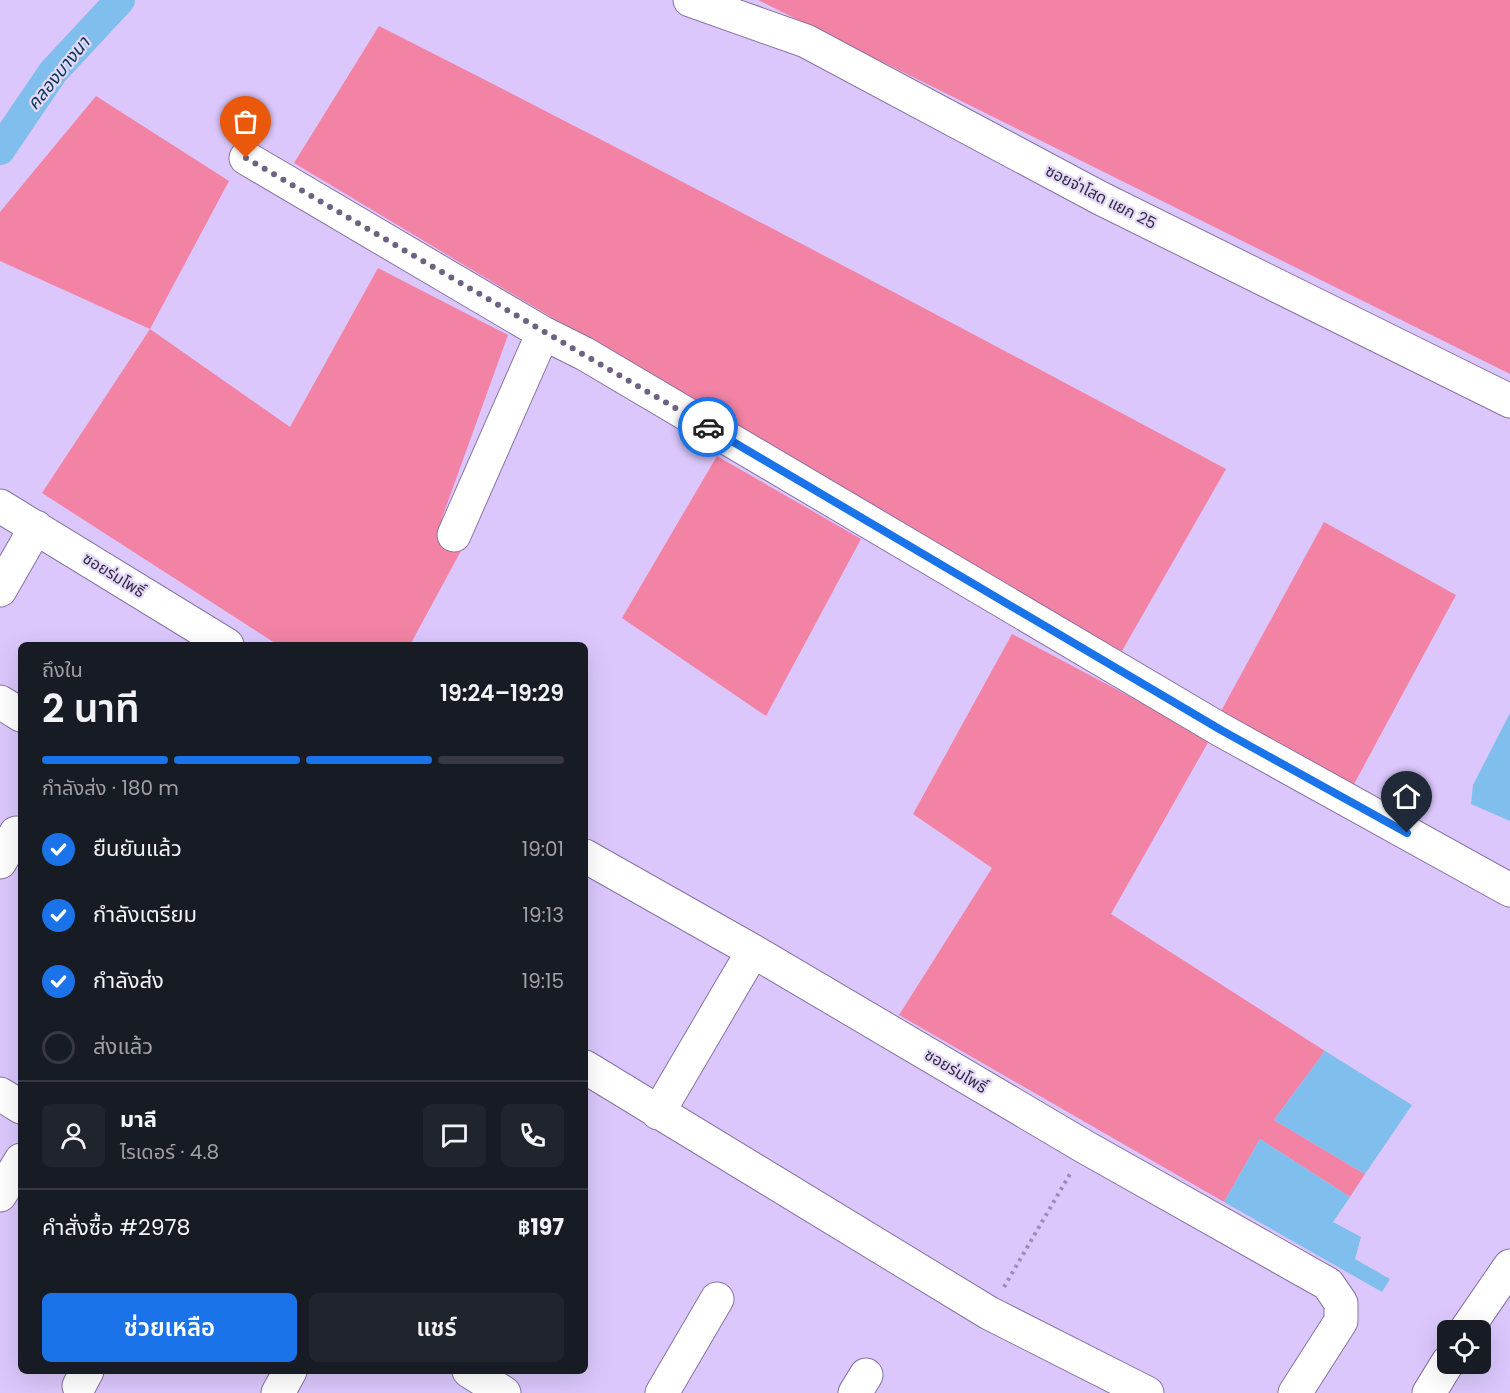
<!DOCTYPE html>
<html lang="th">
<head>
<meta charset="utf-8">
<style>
	body { margin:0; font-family:Poppins,"Noto Sans Thai",sans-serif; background:#20242c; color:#f1f3f6; height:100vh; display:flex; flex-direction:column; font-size:22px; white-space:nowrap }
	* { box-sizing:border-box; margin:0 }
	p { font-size:20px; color:#9ea1a6 }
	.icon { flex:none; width:33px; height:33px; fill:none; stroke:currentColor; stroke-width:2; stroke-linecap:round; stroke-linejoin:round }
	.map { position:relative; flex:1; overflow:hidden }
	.sheet { position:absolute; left:18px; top:642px; width:570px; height:732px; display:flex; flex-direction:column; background:#171b24; border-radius:9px; box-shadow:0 6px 24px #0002 }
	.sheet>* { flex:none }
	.controls { position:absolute; left:1437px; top:1320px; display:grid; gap:12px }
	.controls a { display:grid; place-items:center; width:54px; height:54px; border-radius:9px; background:#171b24; box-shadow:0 6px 24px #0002; font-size:30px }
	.pin { position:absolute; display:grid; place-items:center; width:51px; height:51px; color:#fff; margin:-62px -26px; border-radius:50% 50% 50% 0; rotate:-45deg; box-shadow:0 0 6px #0007 }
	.pin .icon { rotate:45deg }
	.courier { position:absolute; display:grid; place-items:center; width:60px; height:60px; margin:-30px; border:4px solid #1a73e8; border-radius:50%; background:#fff; color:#222; box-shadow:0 2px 8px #0007 }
	.overview em { font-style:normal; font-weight:600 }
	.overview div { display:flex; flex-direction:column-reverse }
	.overview { display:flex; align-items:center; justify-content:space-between; height:102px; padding:0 24px }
	h1 { font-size:39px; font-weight:600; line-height:45px }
	.bar { display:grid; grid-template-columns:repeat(4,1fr); gap:9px 6px; align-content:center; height:72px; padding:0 24px }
	.bar i { height:8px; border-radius:4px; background:#363941 }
	.bar .current { background:#1a73e8 }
	.bar p { grid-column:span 4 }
	.line { display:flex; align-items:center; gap:15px; padding:0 24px; border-top:2px solid #363941 }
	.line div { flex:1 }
	.round { display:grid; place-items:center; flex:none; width:63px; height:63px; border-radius:9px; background:#20242c }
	ol { padding:0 24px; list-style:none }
	li { display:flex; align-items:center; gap:18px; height:66px }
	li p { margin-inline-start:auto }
	li .icon { padding:6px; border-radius:50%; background:#1a73e8; color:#fff; stroke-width:4 }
	li:last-child { color:#9ea1a6 }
	li i { width:33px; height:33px; border:3px solid #363941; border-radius:50% }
	.button { display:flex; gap:12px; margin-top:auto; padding:12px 24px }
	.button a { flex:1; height:69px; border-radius:9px; background:#1a73e8; color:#fff; font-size:24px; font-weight:600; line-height:69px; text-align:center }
	.button a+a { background:#20242c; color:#f1f3f6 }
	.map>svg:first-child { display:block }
	.green { fill:#f383a4 }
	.water { fill:#80beee }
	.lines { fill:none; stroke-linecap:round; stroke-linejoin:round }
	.canal { stroke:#80beee; stroke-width:30 }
	.minor-casing { stroke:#8774a5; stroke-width:35 }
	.path { stroke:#9c8db6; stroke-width:4; stroke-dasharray:3 4.5; stroke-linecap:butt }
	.minor { stroke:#fff; stroke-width:33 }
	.done { stroke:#6e6282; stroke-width:6; stroke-dasharray:0 10.8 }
	.route { stroke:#1a73e8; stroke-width:8 }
	.labels { text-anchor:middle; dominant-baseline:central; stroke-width:4.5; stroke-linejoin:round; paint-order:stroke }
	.street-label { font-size:16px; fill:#342c41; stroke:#e5d8f9 }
	.water-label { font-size:18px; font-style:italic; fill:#043857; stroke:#e5d8f9 }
</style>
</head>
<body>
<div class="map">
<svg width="1510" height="1393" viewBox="0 0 1510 1393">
	<rect width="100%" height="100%" fill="#dbc7fc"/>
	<path class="green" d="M758,0H1510V374Z
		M379,26C663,170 945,318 1226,469L1122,651L961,563L294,163Z
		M96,96L229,181L150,329L290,427L378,268L508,335L442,518L469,536L410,645H278L42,493L150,329L0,261V212Z
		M717,456L861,539L766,716L622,618Z
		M1324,522L1456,595L1353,786L1220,713Z
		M1012,634L1210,739L1111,914L1325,1051L1274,1120L1365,1174L1350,1197L1260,1139L1224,1202L899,1015L992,868L913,814Z"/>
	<path class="water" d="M1510,713V821L1471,804L1473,785Z
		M1325,1051L1412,1105L1365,1174L1274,1120Z
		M1260,1139L1350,1197L1333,1222L1361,1237L1355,1259L1390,1279L1382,1292L1224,1202Z"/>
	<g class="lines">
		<path class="canal" d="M0,150L53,72L120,0"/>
		<g class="minor-casing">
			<path id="minor" d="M690,0L806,41L1100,198L1510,401
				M246,158L543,333L585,354L1221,730L1510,890
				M0,506L227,645
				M454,535L543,333
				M0,590L36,527
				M0,702L21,715
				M585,856L753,951L1085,1147L1328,1284L1341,1303V1321L1295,1393
				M0,862L16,833
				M585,1067L989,1313L1147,1393
				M0,1094L21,1107
				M658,1113L753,951
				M0,1195L21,1160
				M1466,1330L1510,1266
				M469,1371L504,1393
				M79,1386L87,1371
				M278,1393L290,1371
				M662,1393L717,1299
				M855,1393L866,1375
				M1429,1393L1448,1362"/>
		</g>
		<path class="path" d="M1004,1287L1070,1174"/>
		<use href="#minor" class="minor"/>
	</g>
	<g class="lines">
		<path class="done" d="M246,158L708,427"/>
		<path class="route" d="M708,427L1221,730L1407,833"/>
	</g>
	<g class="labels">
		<g class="street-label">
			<text transform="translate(1101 197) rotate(27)">ซอยจ่าโสด แยก 25</text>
			<text transform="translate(114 575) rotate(32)">ซอยร่มโพธิ์</text>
			<text transform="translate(956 1071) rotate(31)">ซอยร่มโพธิ์</text>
		</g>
		<g class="water-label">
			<text transform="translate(58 73) rotate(-51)">คลองบางนา</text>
		</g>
	</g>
</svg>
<div class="controls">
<a><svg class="icon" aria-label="locate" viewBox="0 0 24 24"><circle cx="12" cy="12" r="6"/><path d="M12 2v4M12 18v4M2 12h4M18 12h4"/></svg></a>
</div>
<div class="pin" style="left:246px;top:158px;background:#ea580c"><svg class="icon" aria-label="bag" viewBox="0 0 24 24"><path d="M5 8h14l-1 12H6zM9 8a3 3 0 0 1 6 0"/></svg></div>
<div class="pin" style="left:1407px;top:833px;background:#1f2937"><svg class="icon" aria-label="home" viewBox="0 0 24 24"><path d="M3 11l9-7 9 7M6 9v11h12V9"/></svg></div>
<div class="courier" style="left:708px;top:427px"><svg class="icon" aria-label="car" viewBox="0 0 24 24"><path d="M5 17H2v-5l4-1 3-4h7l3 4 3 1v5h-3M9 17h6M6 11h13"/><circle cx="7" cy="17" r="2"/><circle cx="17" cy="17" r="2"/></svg></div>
<section class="sheet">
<div class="overview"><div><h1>2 นาที</h1><p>ถึงใน</p></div><em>19:24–19:29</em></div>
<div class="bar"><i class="current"></i><i class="current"></i><i class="current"></i><i></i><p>กำลังส่ง · 180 m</p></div>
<ol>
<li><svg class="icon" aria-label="check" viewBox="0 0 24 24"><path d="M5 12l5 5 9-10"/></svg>ยืนยันแล้ว<p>19:01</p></li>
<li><svg class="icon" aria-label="check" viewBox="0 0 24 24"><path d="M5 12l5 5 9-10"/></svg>กำลังเตรียม<p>19:13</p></li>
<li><svg class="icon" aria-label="check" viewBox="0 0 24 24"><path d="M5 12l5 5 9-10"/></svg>กำลังส่ง<p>19:15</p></li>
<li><i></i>ส่งแล้ว</li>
</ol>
<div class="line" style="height:108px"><a class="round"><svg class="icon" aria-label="person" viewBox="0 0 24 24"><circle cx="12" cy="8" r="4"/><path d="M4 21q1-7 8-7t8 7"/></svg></a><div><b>มาลี</b><p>ไรเดอร์ · 4.8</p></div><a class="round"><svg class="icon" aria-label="chat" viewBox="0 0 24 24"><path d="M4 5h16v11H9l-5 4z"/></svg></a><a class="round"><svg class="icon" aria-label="phone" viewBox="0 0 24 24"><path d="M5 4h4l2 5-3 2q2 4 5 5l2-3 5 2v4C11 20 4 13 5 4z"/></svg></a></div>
<div class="line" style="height:78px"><div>คำสั่งซื้อ #2978</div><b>฿197</b></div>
<div class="button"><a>ช่วยเหลือ</a><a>แชร์</a></div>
</section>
</div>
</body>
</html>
